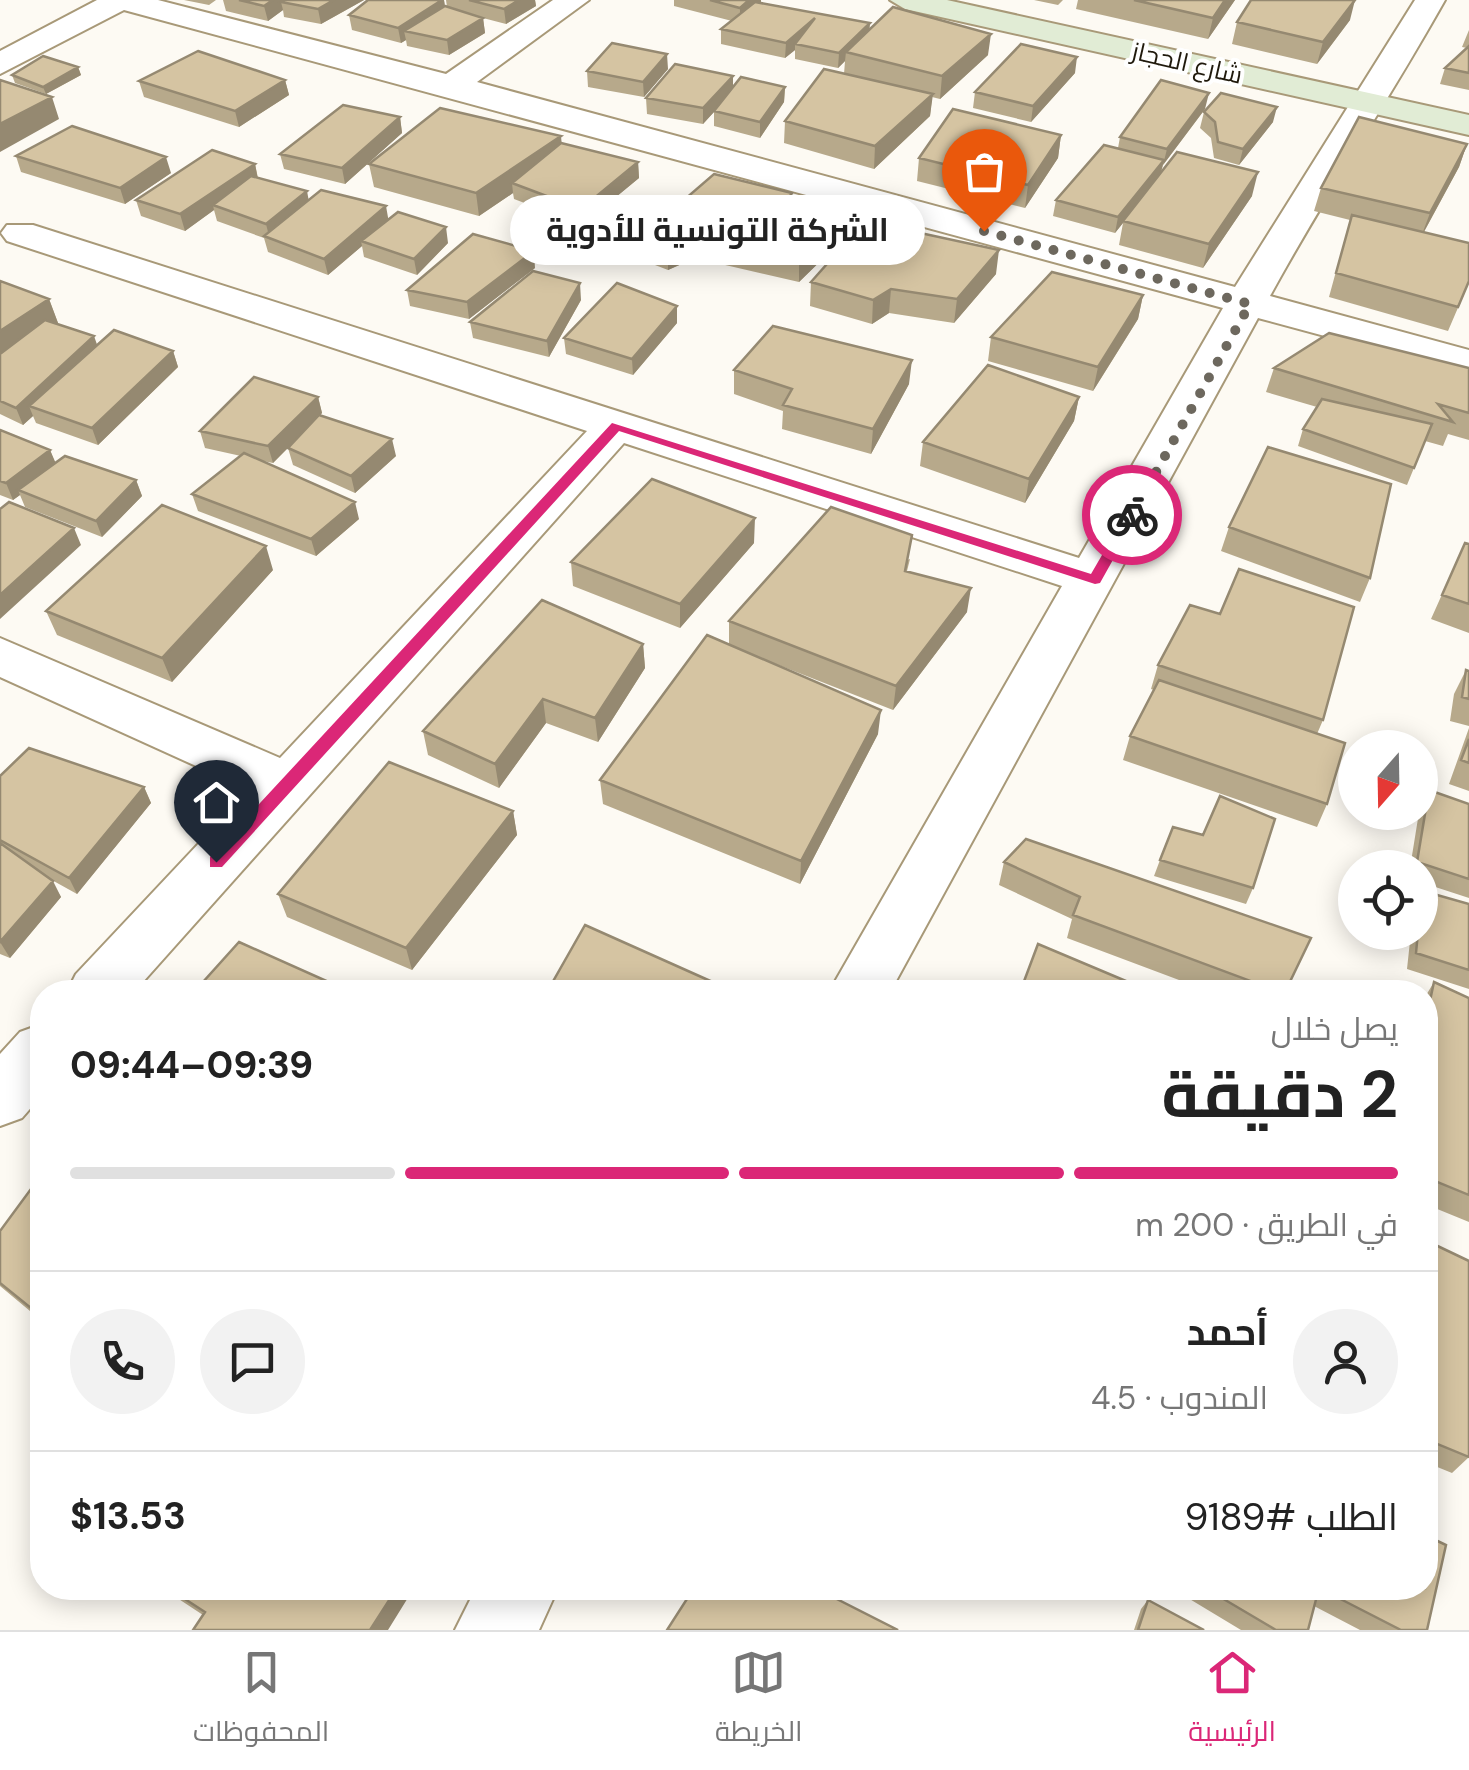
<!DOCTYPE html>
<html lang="ar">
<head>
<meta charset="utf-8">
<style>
	body { margin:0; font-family:"DM Sans",Cairo,sans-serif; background:#f2f2f2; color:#222; direction:rtl; height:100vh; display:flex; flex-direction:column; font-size:38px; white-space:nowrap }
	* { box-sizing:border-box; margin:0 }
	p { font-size:32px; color:#767676 }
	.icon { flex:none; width:55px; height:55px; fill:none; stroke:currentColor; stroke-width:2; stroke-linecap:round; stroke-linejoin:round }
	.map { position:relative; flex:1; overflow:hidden; direction:ltr }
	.details { position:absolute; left:30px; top:980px; width:1408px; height:620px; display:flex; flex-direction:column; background:#fff; border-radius:40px; box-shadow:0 5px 25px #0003; direction:rtl }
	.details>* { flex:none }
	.needle { width:65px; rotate:200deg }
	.fabs { position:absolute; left:1338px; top:730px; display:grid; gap:20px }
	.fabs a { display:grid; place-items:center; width:100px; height:100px; border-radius:50%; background:#fff; box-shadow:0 5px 25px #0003; font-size:50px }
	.pin { position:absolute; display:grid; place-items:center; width:85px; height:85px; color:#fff; margin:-102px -42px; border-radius:50% 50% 50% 0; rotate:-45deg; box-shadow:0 0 10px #0007 }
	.pin .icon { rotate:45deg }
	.courier { position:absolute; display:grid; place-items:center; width:100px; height:100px; margin:-50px; border:8px solid #db2777; border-radius:50%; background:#fff; color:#222; box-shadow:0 2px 12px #0007 }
	.bubble { position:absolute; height:70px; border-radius:35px; background:#fff; box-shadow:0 5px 25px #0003; font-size:32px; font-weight:700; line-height:70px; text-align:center; direction:rtl }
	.headline em { font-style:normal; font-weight:700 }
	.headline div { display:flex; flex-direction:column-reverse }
	.headline { display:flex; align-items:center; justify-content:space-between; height:170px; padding:0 40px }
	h1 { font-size:65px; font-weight:700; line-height:75px }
	.bar { display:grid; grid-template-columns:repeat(4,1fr); gap:15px 10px; align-content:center; height:120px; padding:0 40px }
	.bar i { height:12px; border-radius:8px; background:#e0e0e0 }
	.bar .on { background:#db2777 }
	.bar p { grid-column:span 4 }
	.line { display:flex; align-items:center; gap:25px; padding:0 40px; border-top:2px solid #e0e0e0 }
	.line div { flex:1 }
	.round { display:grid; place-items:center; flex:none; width:105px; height:105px; border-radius:52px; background:#f2f2f2 }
	.tabs { display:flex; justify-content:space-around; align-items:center; height:140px; border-top:2px solid #e0e0e0; background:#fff; font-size:28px; color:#767676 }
	.tabs a { display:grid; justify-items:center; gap:5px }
	.tabs .on { color:#db2777 }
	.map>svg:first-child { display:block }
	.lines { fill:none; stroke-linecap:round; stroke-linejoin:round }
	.street-casing { stroke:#a89978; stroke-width:4 }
	.secondary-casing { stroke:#a89978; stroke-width:4 }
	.street { fill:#fff; fill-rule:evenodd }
	.secondary { fill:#e1ecd5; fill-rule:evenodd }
	.wall { fill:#b7a98b }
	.shaded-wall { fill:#958971 }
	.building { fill:#d5c4a2; stroke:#958971; stroke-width:2.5 }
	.route { fill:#db2777 }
	.done { stroke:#6d685e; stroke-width:10; stroke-dasharray:0 18 }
	.labels { text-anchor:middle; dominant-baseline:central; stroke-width:8; stroke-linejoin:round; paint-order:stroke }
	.far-street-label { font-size:25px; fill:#201a0d; stroke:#fff }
</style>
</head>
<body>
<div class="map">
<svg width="1469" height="1630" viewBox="0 0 1469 1630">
	<rect width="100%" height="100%" fill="#fdfaf3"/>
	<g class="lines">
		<g class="street-casing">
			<path id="street" d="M97,0H158L446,74L553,0H589L477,82L1235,287L1415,0H1445C1389,100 1325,195 1270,296L1469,350V375L1258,318L890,992H829L1062,586L624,443L134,992H67L76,974L249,790L0,677V638L280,758L587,431L7,241L1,233L7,225H33L1079,558L1223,308L124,10L0,74V51Z
				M42,1024V1095L22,1118L0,1126V1054L20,1032Z
				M476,1588H558L539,1630H455Z"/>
		</g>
		<g class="secondary-casing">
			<path id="secondary" d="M890,0H947L1469,115V135L905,9Z"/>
		</g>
		<use href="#street" class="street"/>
		<use href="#secondary" class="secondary"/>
	</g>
	<path class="wall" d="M184,0H216L209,5Z
		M223,0H364L321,24L284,17L283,10L268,21L226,11Z
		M368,0H444L445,7H447L446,0H535L536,6L506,24L483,18L485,33L449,55L407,46L406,40L401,43L352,30L349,15Z
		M674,0H761V3L869,30L988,55L940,99L932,97L930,116L874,169L784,143L785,121L844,74L845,61L838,68L795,59V50L785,58L721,44V29L732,21L674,6Z
		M1034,0H1063L1058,5Z
		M1078,0H1235L1208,39L1076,9Z
		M1350,20L1317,64L1232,44L1237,22Z
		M1469,30V90L1440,84L1445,68L1467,48L1462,47Z
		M78,67L81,75L46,94L15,83L12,75Z
		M668,69L644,97L588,87L587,71Z
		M1075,73L1031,122L973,108L975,92Z
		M285,80L289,95L239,127L144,97L139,81Z
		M733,87H785L784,102L760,138L714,126V112L703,124L647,114L646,98Z
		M1205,109L1163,165L1161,172L1252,196L1203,268L1119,245L1123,223L1115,233L1053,216L1056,200L1118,148L1120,137Z
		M1204,112L1273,122L1239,165L1214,158L1211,138L1200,128Z
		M400,117L402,133L345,184L284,169L280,154Z
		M1061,135L1058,158L1025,208L917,181L919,158Z
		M561,143L638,162L639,178L582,225L514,199L513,193L479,216L374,187L369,164Z
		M1467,144L1459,167L1424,232L1469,282L1448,331L1329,297L1350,220L1314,211L1321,188Z
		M16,156L171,173L125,204L21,172Z
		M255,164L258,178L309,200L388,220L448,243L417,275L364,257L362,246L328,275L268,252L264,238L217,221L214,210L185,231L141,216L136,200Z
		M792,193V207L839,243L799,282L695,258L668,270L642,260L641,237Z
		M535,268L469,319L410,306L407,290Z
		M996,274L954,323L889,313L872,324L810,306L811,282Z
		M0,281L49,299L58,323L57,324L97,345L173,351L178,367L98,445L36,423L33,416L23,425L0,414Z
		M1143,295L1138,319L1093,391L988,361L991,337Z
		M581,300L549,357L473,338L470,322Z
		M677,306V323L633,375L566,354L564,338Z
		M1274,368H1469V440L1448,434L1443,446L1425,441L1407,485L1298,446L1303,429L1317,407L1266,392Z
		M734,370L909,384L871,454L782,429L783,411L734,394Z
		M318,397L322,413L320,415L396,456L355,493L293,465L288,448L300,436L273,463L258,460L359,519L316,556L198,511L192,494L241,456L205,448L200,431Z
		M1079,397L1074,421L1025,503L920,466L923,442Z
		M0,430L50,450L55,463L136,480L142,496L102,537L25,507L20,495L13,500L0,495Z
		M1229,527L1370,578L1360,602L1221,551Z
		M754,543L680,628L573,586L571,562Z
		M1465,543L1469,544V633L1431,619Z
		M910,559L907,571L967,612L893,710L748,653L878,734L800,884L603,804L600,780L729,645V621Z
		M273,570L172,682L57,635L46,611Z
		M643,644L645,668L598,742L546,723L499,788L428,755L423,731Z
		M1158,665L1323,720L1317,734L1327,804L1317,827L1123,760L1130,736L1154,690L1151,689Z
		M1466,670L1469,671V726L1450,721L1454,694Z
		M1469,728V791L1449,784Z
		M0,776L144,787L151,803L77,894L50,879L61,897L10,958L0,954Z
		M1429,790L1469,804V898L1420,882V868H1410L1420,806Z
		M513,811L517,835L412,970L287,917L278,894Z
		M1160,860L1253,888L1246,904L1154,876Z
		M1004,862L1285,992H1211L1067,938L1072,919L999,885Z
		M1423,891L1469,904V989L1407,969L1411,932H1420V896Z
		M1434,982L1469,998V1222L1425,1204V997Z
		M42,1174V1321L0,1286V1231Z
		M1425,1240L1469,1457L1452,1473L1425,1462Z
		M162,1588H414L203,1615Z
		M1179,1588H1425L1427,1630H1360L1314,1606L1308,1630H1241L1178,1592Z
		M1148,1600L1204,1630H1134L1141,1609Z"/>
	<path class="shaded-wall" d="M273,0H296L281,2L283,10L268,21L264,6Z
		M334,0H364L321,24L318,9Z
		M442,0H444L446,14L404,31L406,40L401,43L398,28Z
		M519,0H535L536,6L506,24L504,9Z
		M749,0H761V4L740,22V8Z
		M1225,0H1235L1208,39L1213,18Z
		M1355,0L1350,20L1317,64L1323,42Z
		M483,18L485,33L449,55L447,40Z
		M815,18L795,44V50L785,58L786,43Z
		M870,23L869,38L846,52L845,61L838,68L839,53Z
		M991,34L988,55L940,99L942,76Z
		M667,54L668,69L644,97L643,82Z
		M1077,57L1075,73L1031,122L1033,106Z
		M78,67L81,75L46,94L43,87Z
		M733,76V91L703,124V108Z
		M285,80L289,95L239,127L235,111Z
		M785,87L784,102L760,138V122Z
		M1209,93L1205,109L1163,165L1167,149Z
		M933,94L930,116L874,169L875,146Z
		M52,97L59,119L0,152V124Z
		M1277,107L1273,122L1239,165L1243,149Z
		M400,117L402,133L345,184L342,168Z
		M1061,135L1058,158L1025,208L1028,185Z
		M561,136L563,158L512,183L513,193L479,216L476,193Z
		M1467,144L1459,167L1421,237L1430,213Z
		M166,157L171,173L125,204L120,188Z
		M1164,160L1160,176L1115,233L1118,217Z
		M638,162L639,178L582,225L581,209Z
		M255,164L258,180L213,205L214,210L185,231L180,214Z
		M1258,172L1252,196L1203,268L1209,244Z
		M307,191L310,207L270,240L266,224Z
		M792,193L791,216L784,205Z
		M386,206L389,223L361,241L362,246L328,275L324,259Z
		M840,220L839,243L799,282V259Z
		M446,227L448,243L417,275L414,259Z
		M695,235V258L668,270V247Z
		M999,250L996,274L954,323L957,299Z
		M534,251L535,268L469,319L467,302Z
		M580,283L581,300L549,357L547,341Z
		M891,289L889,313L872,324L873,300Z
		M1143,295L1138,319L1093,391L1098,367Z
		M49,299L58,323L0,362V331Z
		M677,306V323L633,375L632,359Z
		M94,336L100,353L29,406L33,416L23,425L16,408Z
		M173,351L178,367L98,445L92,428Z
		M912,360L909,384L871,454L873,429Z
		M318,397L322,413L273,463L268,446Z
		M1079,397L1074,421L1025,503L1029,479Z
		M392,439L396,456L355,493L351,476Z
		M50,450L57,466L18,490L20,495L13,500L6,483Z
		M136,480L142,496L102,537L96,521Z
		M355,502L359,519L316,556L311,539Z
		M755,518L754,543L680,628V604Z
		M74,528L81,545L0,619V595Z
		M266,546L273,570L172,682L162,658Z
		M971,588L967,612L893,710L896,686Z
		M643,644L645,668L598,742L595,718Z
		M543,699L546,723L499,788L495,764Z
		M881,710L878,734L800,884L801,861Z
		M144,787L151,803L77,894L69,878Z
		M513,811L517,835L412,970L406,948Z
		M53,881L61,897L10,958L0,942Z
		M397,1588H414L388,1630H370Z"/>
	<path class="building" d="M239,0H273L264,6Z
		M285,0H334L318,9L281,2Z
		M368,0H442L398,28L349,15Z
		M469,0H519L504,9Z
		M710,0H749L740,8Z
		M1134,0H1225L1213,18Z
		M1251,0H1355L1323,42L1237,22Z
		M755,2L870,23L839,53L795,44L815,18L786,43L721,29Z
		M445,6L483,18L447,40L404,31Z
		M893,7L991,34L942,76L846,52Z
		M612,43L667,54L643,82L587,71Z
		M1021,44L1077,57L1033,106L975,92Z
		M1469,46V73L1445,68Z
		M198,51L285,80L235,111L139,81Z
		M43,56L78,67L43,87L12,75Z
		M675,64L733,76L703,108L646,98Z
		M824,69L933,94L875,146L785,121Z
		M741,77L785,87L760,122L714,111Z
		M0,80L52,97L0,124Z
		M1161,80L1209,93L1167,149L1120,137Z
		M1221,93L1277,107L1243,149L1218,142L1215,122L1204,112Z
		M343,105L400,117L342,168L280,154Z
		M440,108L561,136L476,193L369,164Z
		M953,109L1061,135L1028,185L919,158Z
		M1359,117L1467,144L1430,213L1321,188Z
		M72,126L166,157L120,188L16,156Z
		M561,143L638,162L581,209L512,183Z
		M1104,145L1164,160L1118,217L1056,200Z
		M212,150L255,164L180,214L136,200Z
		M1177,152L1258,172L1209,244L1123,221Z
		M714,174L792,193L784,205L840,220L799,259L695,235L668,247L641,237Z
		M251,176L307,191L266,224L213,205Z
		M321,190L386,206L324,259L264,236Z
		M398,212L446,227L414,259L361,241Z
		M1352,215L1469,243V281L1458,307L1336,273Z
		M865,221L999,250L957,299L891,289L873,300L811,282Z
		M473,234L534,251L467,302L407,290Z
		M533,271L580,283L547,341L470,322Z
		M1052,272L1143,295L1098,367L991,337Z
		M0,281L49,299L0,331Z
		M617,283L677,306L632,359L564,338Z
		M45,320L94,336L16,408L0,401V354Z
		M773,326L912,360L873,429L783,405L792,389L734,370Z
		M114,330L173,351L92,428L29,406Z
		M1329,333L1469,368V413L1438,404L1453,422L1274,368Z
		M988,365L1079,397L1029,479L923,442Z
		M254,377L318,397L268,446L200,431Z
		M1322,399L1432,424L1414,468L1303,429Z
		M319,415L392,439L351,476L288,448Z
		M0,430L50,450L6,483L0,481Z
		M1268,447L1391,484L1370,578L1229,527Z
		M244,453L355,502L311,539L192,494Z
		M65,456L136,480L96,521L18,490Z
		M652,479L755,518L680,604L571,562Z
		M9,502L74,528L0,595V509Z
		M162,505L266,546L162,658L46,611Z
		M831,507L912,535L905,571L971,588L896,686L729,621Z
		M1465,543L1469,544V604L1442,595Z
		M1239,569L1354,607L1323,720L1158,665L1190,605L1220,614Z
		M542,600L643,644L595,718L543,699L495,764L423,731Z
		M707,635L881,710L801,861L600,780Z
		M1466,670L1469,671V699L1462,697Z
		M1159,680L1345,743L1327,804L1130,736Z
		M1469,739V763L1461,760Z
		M29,748L144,787L69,878L0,840V776Z
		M389,762L513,811L406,948L278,894Z
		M1429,790L1469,804V879L1417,862Z
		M1220,796L1275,819L1253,888L1160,860L1173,827L1203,835Z
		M1026,839L1311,938L1285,992H1280L1073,915L1080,897L1004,862Z
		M0,843L53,881L0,942Z
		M1423,891L1469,904V970L1416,953L1418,932H1420Z
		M585,925L735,992H547Z
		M239,942L351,992H194Z
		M1038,944L1152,992H1020Z
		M1434,982L1469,998V1195L1425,1177V1024Z
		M42,1174V1317L0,1283V1231Z
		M1425,1240L1469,1261V1457L1425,1439Z
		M1425,1535L1446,1545L1427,1630H1401L1319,1588H1425Z
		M168,1588H397L370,1630H193L205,1612Z
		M694,1588H815L898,1630H667Z
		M1205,1588H1319L1308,1630H1276Z
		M1148,1600L1204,1630H1138Z"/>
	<path class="route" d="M612,423L1091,574L1127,512L1138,515L1100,583L1095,584L619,431L222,867H210V857Z"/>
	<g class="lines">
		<path class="done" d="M984,231L1250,304L1132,515"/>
	</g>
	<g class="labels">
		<g class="far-street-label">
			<text transform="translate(1187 63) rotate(13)">شارع الحجاز</text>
		</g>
	</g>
</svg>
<div class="fabs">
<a><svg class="needle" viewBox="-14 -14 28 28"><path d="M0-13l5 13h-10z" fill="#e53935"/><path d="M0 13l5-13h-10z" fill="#767676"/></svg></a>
<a><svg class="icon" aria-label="locate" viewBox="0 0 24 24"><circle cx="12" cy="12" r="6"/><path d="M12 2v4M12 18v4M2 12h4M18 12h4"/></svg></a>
</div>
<div class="pin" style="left:984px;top:231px;background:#ea580c"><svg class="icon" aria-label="bag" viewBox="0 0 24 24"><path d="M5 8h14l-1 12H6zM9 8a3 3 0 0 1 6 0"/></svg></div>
<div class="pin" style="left:216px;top:862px;background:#1f2937"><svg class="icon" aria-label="home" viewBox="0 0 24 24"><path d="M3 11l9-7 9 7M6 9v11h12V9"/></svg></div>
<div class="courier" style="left:1132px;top:515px"><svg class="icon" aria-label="bike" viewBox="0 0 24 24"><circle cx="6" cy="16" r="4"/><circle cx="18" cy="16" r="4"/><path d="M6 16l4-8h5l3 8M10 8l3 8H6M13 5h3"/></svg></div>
<div class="bubble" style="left:510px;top:195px;width:415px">الشركة التونسية للأدوية</div>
<section class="details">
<div class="headline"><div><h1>2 دقيقة</h1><p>يصل خلال</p></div><em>09:39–09:44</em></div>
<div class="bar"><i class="on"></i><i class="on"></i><i class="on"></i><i></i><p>في الطريق · 200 m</p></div>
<div class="line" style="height:180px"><a class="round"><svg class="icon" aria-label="person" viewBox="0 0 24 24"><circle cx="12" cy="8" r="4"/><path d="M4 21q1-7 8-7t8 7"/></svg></a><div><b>أحمد</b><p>المندوب · 4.5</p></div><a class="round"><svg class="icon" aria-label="chat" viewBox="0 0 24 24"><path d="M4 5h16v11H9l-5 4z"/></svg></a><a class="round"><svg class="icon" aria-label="phone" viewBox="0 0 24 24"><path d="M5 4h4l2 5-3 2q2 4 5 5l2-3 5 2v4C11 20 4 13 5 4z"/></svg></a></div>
<div class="line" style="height:130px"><div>الطلب #9189</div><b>$13.53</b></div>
</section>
</div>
<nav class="tabs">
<a class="on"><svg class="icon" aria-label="home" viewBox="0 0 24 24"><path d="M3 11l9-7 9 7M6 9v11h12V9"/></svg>الرئيسية</a>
<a><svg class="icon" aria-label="map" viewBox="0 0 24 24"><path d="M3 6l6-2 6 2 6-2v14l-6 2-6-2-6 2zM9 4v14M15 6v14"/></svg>الخريطة</a>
<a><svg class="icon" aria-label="saved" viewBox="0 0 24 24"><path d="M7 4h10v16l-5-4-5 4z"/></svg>المحفوظات</a>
</nav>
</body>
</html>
